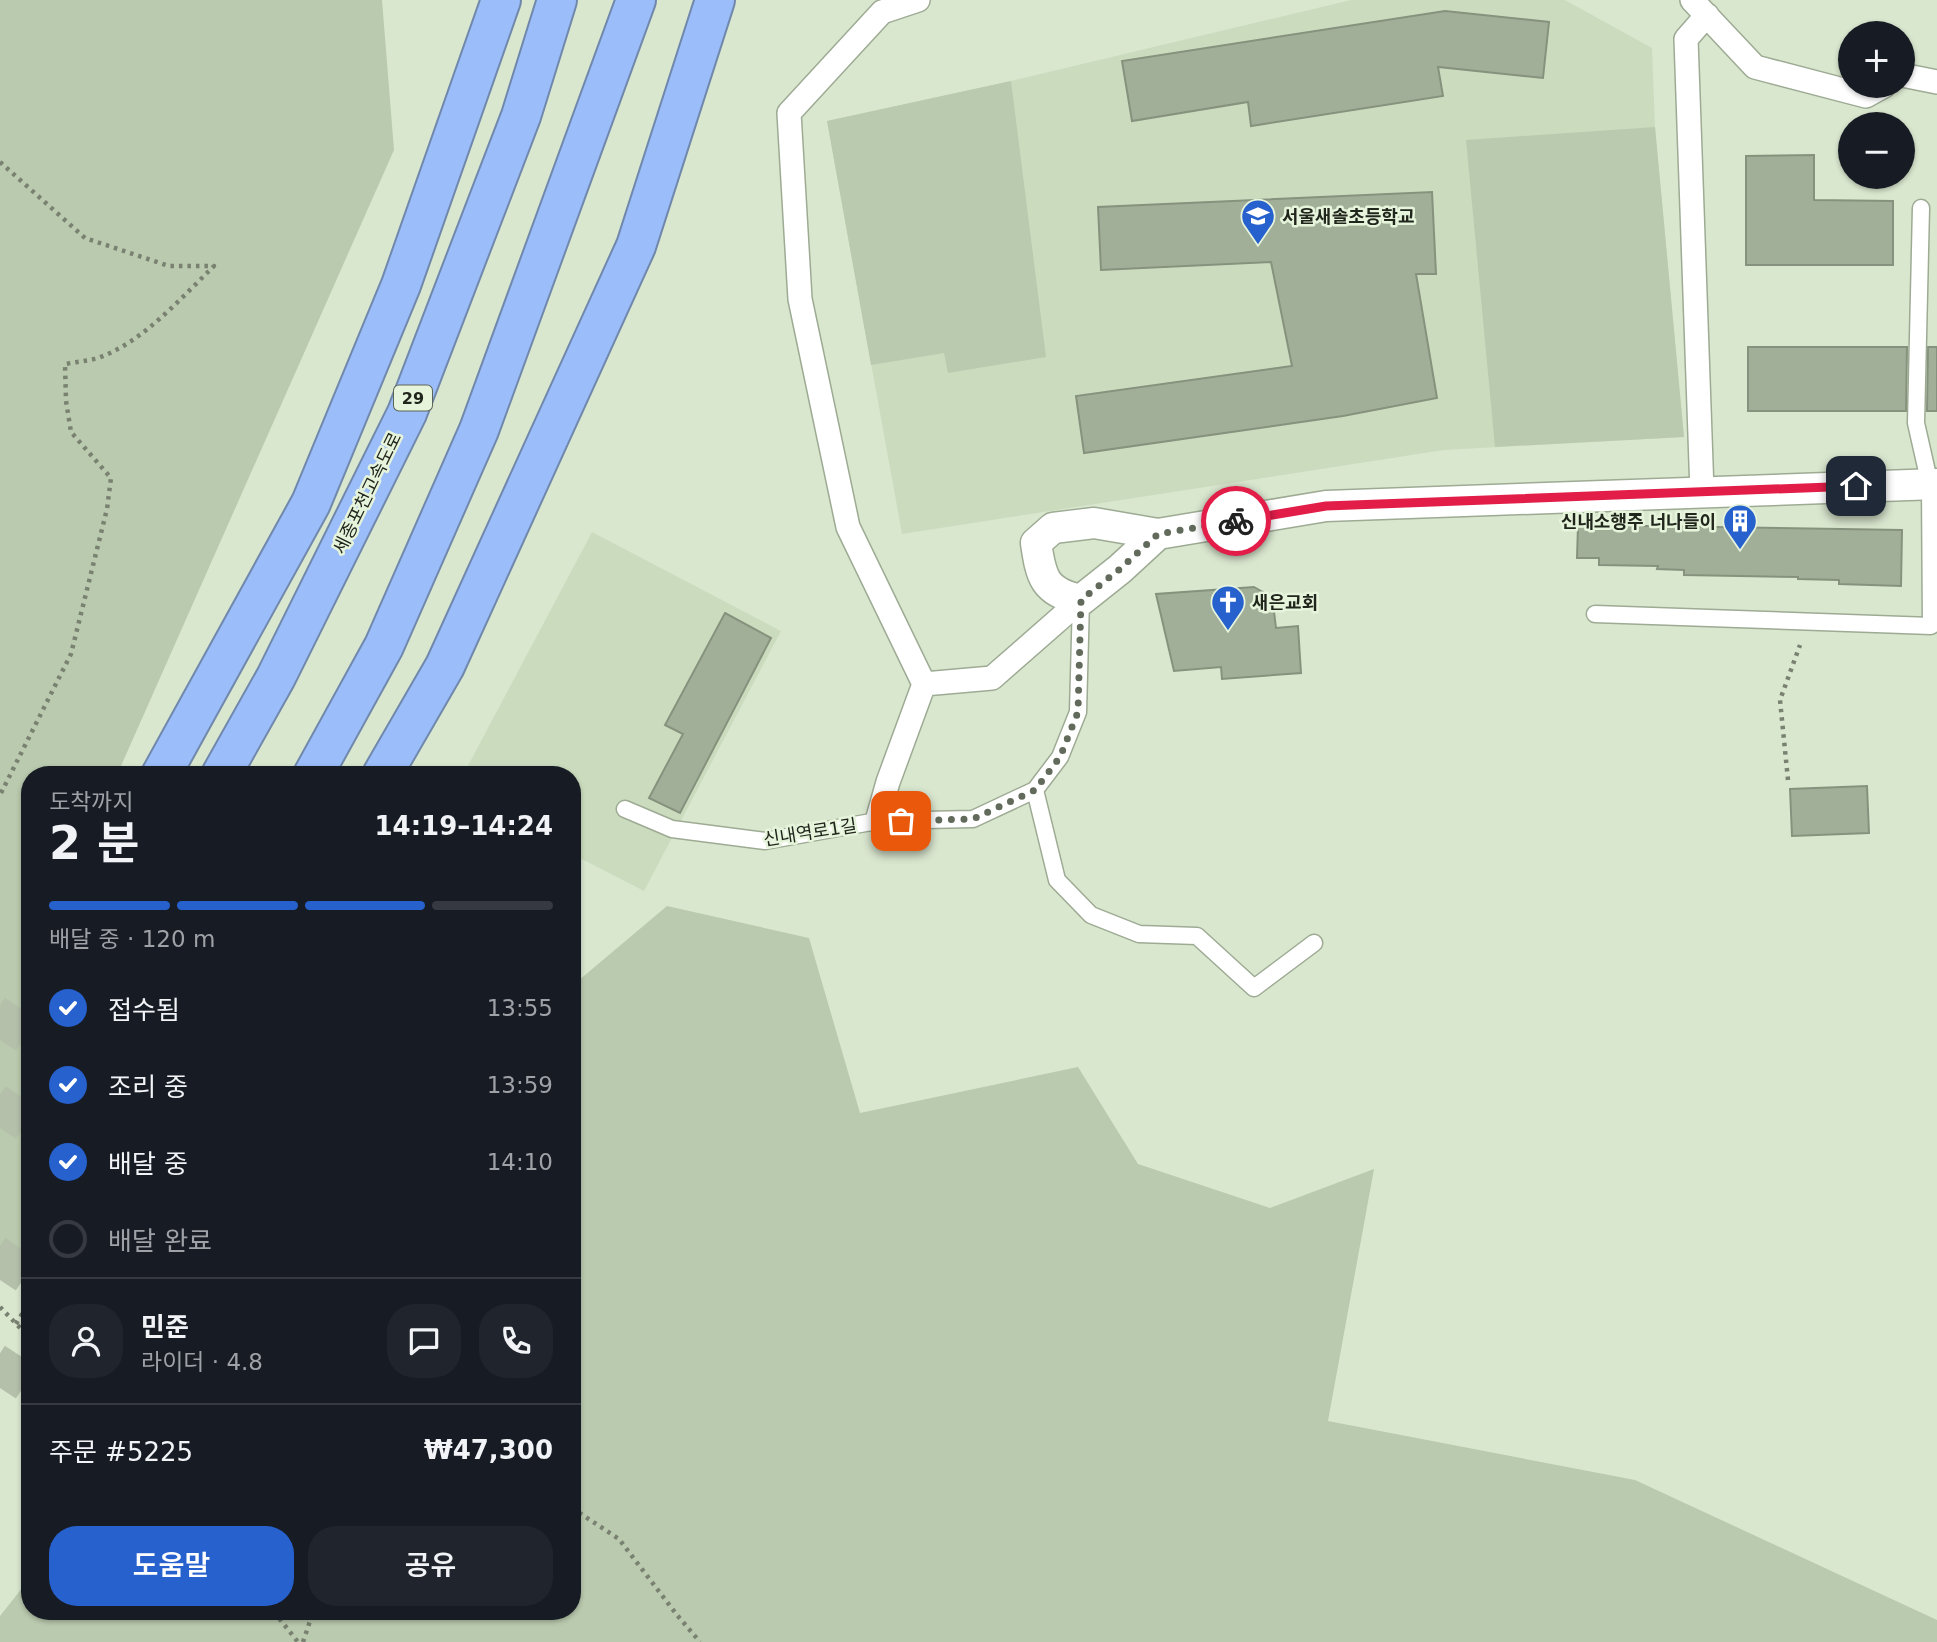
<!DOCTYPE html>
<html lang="ko">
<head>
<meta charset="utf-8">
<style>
	body { margin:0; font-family:"DejaVu Sans","Noto Sans KR",sans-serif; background:#20242c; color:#f1f3f6; height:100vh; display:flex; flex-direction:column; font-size:26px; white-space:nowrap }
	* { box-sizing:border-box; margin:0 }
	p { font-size:23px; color:#9ea1a6 }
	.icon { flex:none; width:38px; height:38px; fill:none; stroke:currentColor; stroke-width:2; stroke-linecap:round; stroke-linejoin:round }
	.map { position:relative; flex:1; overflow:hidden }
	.details { position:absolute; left:21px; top:766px; width:560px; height:854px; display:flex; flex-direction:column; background:#171b24; border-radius:28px; box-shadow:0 2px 5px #0004 }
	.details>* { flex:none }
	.controls { position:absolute; left:1838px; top:21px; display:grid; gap:14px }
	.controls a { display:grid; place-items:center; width:77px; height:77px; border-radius:50%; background:#171b24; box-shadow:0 2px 5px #0004; font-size:35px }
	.pin { position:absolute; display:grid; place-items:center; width:60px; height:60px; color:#fff; margin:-30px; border-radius:14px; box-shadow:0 4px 10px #0006 }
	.courier { position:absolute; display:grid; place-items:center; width:70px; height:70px; margin:-35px; border:5px solid #e11d48; border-radius:50%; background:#fff; color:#222; box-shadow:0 2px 9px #0007 }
	.summary em { font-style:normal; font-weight:600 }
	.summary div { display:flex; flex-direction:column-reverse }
	.summary { display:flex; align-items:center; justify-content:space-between; height:119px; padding:0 28px }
	h1 { font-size:46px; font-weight:600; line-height:52px }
	.bar { display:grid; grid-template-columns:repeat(4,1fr); gap:10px 7px; align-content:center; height:84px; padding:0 28px }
	.bar i { height:9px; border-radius:5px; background:#363941 }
	.bar .current { background:#2661ce }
	.bar p { grid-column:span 4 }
	.line { display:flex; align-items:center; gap:18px; padding:0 28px; border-top:2px solid #363941 }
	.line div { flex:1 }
	.round { display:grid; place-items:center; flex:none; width:74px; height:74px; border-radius:28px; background:#20242c }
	ol { padding:0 28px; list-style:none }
	li { display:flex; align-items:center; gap:21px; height:77px }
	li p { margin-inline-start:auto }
	li .icon { padding:7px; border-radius:50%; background:#2661ce; color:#fff; stroke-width:4 }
	li:last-child { color:#9ea1a6 }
	li i { width:38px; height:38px; border:4px solid #363941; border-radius:50% }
	.action { display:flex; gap:14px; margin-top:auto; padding:14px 28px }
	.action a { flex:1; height:80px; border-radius:28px; background:#2661ce; color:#fff; font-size:28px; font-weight:600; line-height:80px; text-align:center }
	.action a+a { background:#20242c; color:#f1f3f6 }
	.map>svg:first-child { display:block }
	.built { fill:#cbdcbe }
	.green { fill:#bacaae }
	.building { fill:#a2af98; stroke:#86927d; stroke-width:2 }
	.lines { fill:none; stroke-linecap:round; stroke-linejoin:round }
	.motorway-tunnel { stroke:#b5c0ab; stroke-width:38; stroke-dasharray:38 19; stroke-linecap:butt }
	.service-casing { stroke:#9eab94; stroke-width:19 }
	.pedestrian-casing { stroke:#9eab94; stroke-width:26 }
	.minor-casing { stroke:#9eab94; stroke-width:33 }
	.motorway-casing { stroke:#7088ac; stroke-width:42 }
	.path { stroke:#798171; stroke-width:4.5; stroke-dasharray:3.5 5; stroke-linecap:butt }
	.service { stroke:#fff; stroke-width:16 }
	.pedestrian { stroke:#fff; stroke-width:23 }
	.minor { stroke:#fff; stroke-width:30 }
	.motorway { stroke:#9bbdf9; stroke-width:38 }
	.done { stroke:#626a5b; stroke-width:7; stroke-dasharray:0 12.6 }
	.route { stroke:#e11d48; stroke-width:9 }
	.labels { text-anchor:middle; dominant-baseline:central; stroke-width:5; stroke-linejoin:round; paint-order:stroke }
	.shield { fill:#e7f4dc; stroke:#5c6456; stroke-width:2 }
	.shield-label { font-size:16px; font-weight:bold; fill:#21261d }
	.poi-label { font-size:18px; font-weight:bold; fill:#21261d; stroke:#e7f4dc; text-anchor:start }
	.street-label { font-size:18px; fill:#21261d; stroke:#e7f4dc }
</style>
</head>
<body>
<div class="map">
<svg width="1937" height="1642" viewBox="0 0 1937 1642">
	<rect width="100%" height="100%" fill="#dae7cf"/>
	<path class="built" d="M1351,0H1565L1652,48L1655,127L1684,437L1444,450L902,534L827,121L1011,81Z
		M592,532L781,631L644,891L572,854V775H463Z"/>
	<path class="green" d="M0,0H382L394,150L117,775H30V1285L0,1260Z
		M1011,81L1046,357L948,373L944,353L871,365L827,121Z
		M1655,127L1684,437L1495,447L1466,140Z
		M667,906L809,938L860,1113L1078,1067L1138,1164L1270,1208L1374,1169L1328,1421L1635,1480L1937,1620V1642H0V1616L30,1578V1612H572V986Z"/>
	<path class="building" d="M1445,11L1549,22L1543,78L1438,67L1443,96L1251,126L1248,102L1132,121L1122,61Z
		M1814,155V200L1893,201V265H1746V156Z
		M1432,192L1436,274H1416L1437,398L1343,416L1084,453L1076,396L1292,366L1271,262L1101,270L1098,207Z
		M1748,347H1907L1906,411H1748Z
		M1928,347H1937V411H1927Z
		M1578,525L1902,530L1901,586L1839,584V580L1798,579V577L1684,575V570L1657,569L1658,566L1599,565V558H1577Z
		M1254,587L1268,595L1273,603L1276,628L1298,626L1301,673L1222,679L1221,667L1174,671L1156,594Z
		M725,613L771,638L680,813L649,798L683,734L665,725Z
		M1867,786L1869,833L1792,836L1790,789Z"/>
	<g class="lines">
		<path class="motorway-tunnel" d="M0,1040L30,994
			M0,1128L30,1084
			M0,1280L30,1235
			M0,1388L30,1342"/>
		<g class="service-casing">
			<path id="service" d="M1595,614L1931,626L1930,485L1916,423L1921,208
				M1035,790L1057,880L1091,915L1139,934L1197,936L1254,988L1314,943
				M625,809L672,829L765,841L877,821L973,819L1035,790L1060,757L1078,712L1081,600"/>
		</g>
		<g class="pedestrian-casing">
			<path id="pedestrian" d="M918,0L882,12L789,113L800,299L848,527L924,684L992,678L1081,600
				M1692,0L1755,67L1866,96L1884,86
				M1902,75L1937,82
				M1702,492L1686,39L1707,15
				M877,821L888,782L924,684"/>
		</g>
		<g class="minor-casing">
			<path id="minor" d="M1158,534L1120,569L1081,600C1044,592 1041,577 1036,543L1053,528L1094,523L1158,534L1326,506L1937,484"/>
		</g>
		<g class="motorway-casing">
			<path id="motorway" d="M161,775L311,503L401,285L501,0
				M221,775L276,677L407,413L521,116L557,0
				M313,775L384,646L479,430L636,0
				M382,775L445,666L636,246L715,0"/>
		</g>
		<path class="path" d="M0,162L85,238L169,266H214C180,299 143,342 98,358C87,361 76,362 65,364L66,401L71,432L111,478L107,509L71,654L0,795
			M1788,780L1780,700L1800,645
			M0,1307L30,1338
			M16,1324L30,1301
			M572,1508L619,1539L677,1615L700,1642
			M274,1612L298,1642
			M303,1642L313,1612"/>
		<use href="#service" class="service"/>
		<use href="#pedestrian" class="pedestrian"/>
		<use href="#minor" class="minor"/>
		<use href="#motorway" class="motorway"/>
	</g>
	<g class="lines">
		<path class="done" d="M901,821L973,819L1035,790L1060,757L1078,712L1081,600L1120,569L1158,534L1236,521"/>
		<path class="route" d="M1236,521L1326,506L1856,486"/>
	</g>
	<defs>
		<g id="school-pin" transform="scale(1.75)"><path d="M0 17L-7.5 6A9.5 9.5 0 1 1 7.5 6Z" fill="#2661ce" stroke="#e7f4dc"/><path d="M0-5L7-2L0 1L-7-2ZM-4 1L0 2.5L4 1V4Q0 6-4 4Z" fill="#fff"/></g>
		<g id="building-pin" transform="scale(1.75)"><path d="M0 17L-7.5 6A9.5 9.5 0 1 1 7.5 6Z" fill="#2661ce" stroke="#e7f4dc"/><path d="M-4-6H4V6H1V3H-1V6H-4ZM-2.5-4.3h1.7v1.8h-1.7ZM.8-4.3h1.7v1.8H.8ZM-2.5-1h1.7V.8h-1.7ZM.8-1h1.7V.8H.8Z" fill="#fff"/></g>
		<g id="church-pin" transform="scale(1.75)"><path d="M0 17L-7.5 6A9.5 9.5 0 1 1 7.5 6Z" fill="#2661ce" stroke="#e7f4dc"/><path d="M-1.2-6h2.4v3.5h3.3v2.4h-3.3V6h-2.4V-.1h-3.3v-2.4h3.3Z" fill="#fff"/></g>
	</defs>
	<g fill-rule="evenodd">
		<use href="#school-pin" x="1258" y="216"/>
		<use href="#building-pin" x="1740" y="521"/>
		<use href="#church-pin" x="1228" y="602"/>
	</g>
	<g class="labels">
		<rect class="shield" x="394" y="385.5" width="38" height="25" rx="5"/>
		<g class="shield-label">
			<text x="413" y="398">29</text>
		</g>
		<g class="poi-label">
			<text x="1282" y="216">서울새솔초등학교</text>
			<text x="1716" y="521" text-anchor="end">신내소행주 너나들이</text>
			<text x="1252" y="602">새은교회</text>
		</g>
		<g class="street-label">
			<text transform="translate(367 493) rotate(-64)">세종포천고속도로</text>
			<text transform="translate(810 832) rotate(-9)">신내역로1길</text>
		</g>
	</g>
</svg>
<div class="controls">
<a>+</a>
<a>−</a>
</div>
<div class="pin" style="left:901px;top:821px;background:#ea580c"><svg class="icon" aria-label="bag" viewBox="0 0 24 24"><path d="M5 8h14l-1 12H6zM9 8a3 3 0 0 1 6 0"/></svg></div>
<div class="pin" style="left:1856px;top:486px;background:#1f2937"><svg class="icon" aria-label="home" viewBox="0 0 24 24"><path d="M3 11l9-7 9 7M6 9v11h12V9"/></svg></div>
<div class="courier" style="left:1236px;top:521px"><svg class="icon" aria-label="bike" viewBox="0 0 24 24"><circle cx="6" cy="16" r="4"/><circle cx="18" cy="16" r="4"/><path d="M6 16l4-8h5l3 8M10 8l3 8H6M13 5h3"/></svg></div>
<section class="details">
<div class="summary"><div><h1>2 분</h1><p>도착까지</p></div><em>14:19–14:24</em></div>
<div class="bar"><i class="current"></i><i class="current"></i><i class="current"></i><i></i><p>배달 중 · 120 m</p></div>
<ol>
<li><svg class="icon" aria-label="check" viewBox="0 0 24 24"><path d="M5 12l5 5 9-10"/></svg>접수됨<p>13:55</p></li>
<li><svg class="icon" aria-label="check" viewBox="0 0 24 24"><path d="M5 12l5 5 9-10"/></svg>조리 중<p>13:59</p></li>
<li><svg class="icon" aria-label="check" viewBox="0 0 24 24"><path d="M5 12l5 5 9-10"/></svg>배달 중<p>14:10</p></li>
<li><i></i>배달 완료</li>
</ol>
<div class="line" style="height:126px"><a class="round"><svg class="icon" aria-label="person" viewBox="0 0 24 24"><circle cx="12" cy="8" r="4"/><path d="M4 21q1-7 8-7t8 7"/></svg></a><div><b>민준</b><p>라이더 · 4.8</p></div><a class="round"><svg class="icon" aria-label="chat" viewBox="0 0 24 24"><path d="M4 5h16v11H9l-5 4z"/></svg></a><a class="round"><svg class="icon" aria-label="phone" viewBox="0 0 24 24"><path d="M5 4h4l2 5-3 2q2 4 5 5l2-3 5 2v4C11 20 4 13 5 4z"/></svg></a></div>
<div class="line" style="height:91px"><div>주문 #5225</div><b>₩47,300</b></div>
<div class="action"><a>도움말</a><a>공유</a></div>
</section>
</div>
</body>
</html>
